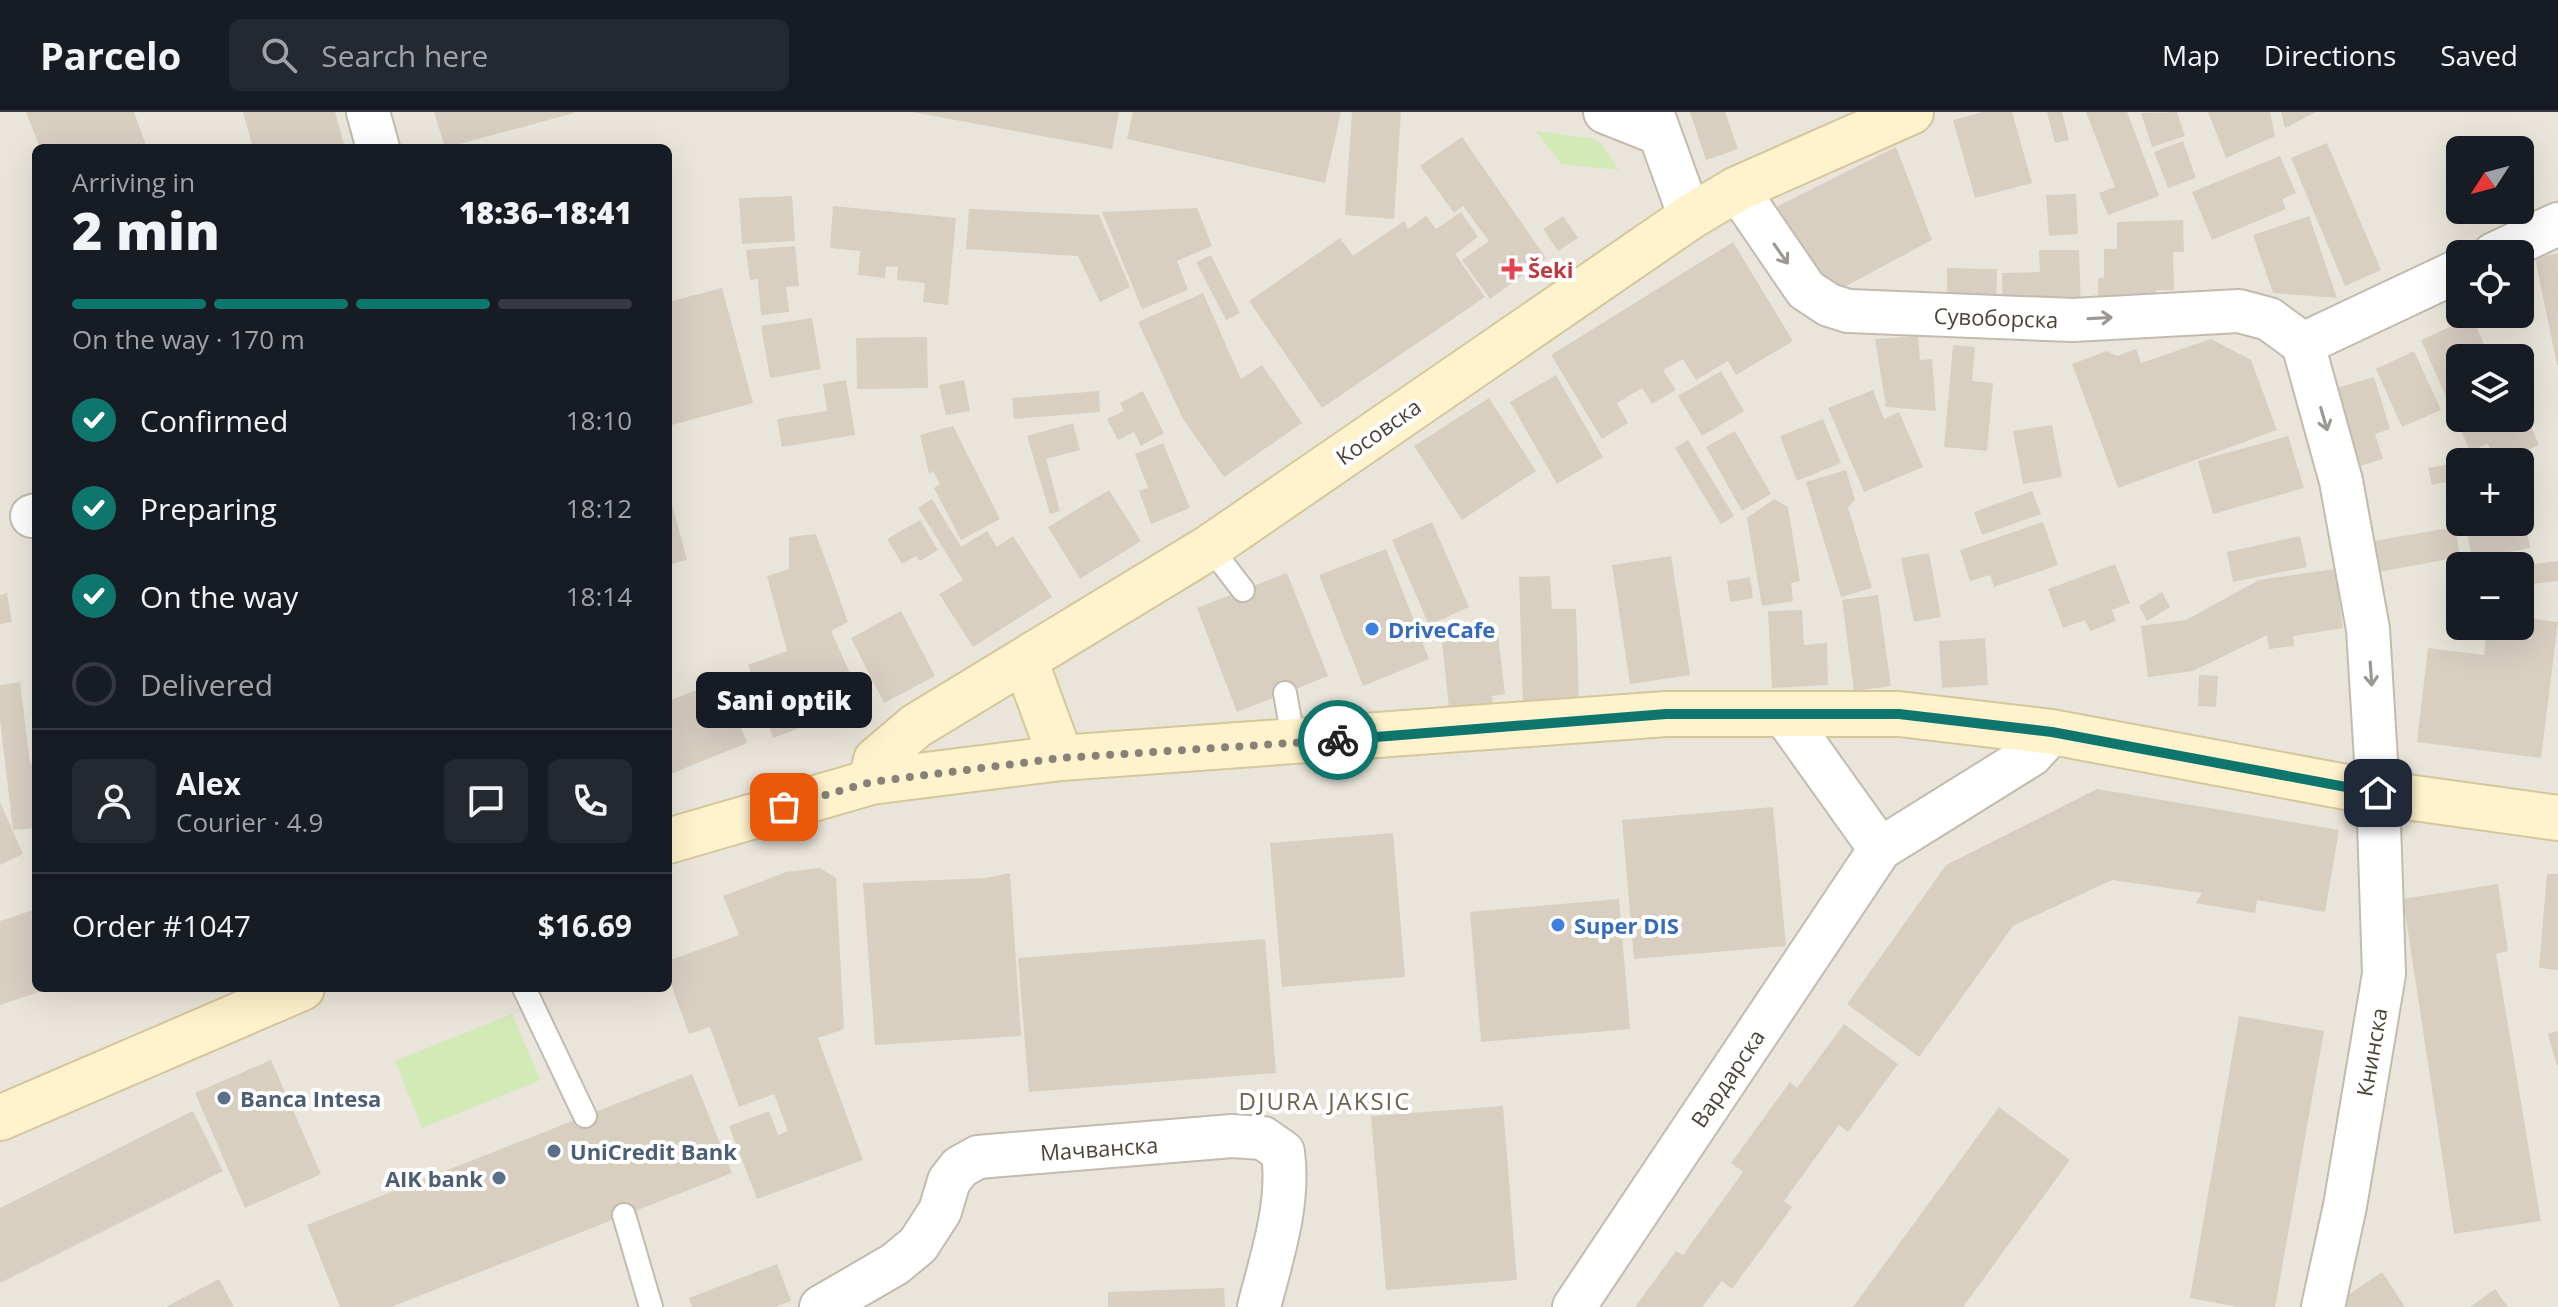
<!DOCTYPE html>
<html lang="en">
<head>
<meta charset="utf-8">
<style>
	body { margin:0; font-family:"Open Sans",sans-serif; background:#242831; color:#f1f3f6; height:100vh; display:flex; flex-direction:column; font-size:30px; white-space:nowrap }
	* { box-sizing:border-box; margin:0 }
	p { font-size:26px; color:#9ea1a6 }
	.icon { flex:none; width:44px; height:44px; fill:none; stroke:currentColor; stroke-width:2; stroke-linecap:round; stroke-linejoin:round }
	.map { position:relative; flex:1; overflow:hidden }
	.details { position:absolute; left:32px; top:32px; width:640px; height:848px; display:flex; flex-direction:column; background:#171b24; border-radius:12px; box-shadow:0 8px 32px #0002 }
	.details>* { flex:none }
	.needle { width:52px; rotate:234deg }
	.controls { position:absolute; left:2446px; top:24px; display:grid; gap:16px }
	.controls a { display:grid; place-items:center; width:88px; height:88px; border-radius:12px; background:#171b24; box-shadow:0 8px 32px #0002; font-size:40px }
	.pin { position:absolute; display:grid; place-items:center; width:68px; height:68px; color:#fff; margin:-34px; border-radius:16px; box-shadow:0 4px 12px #0006 }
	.courier { position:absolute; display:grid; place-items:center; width:80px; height:80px; margin:-40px; border:6px solid #0f766e; border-radius:50%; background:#fff; color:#222; box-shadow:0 2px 10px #0007 }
	.bubble { position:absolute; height:56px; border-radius:12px; background:#171b24; box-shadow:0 8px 32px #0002; font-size:26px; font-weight:800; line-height:56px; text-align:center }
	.summary em { font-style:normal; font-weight:800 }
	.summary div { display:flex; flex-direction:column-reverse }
	.summary { display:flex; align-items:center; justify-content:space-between; height:136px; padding:0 40px }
	h1 { font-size:52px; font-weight:800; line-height:60px }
	.bar { display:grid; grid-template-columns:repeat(4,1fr); gap:12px 8px; align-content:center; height:96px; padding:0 40px }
	.bar i { height:10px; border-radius:6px; background:#363941 }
	.bar .active { background:#0f766e }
	.bar p { grid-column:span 4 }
	.line { display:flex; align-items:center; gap:20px; padding:0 40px; border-top:2px solid #363941 }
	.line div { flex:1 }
	.round { display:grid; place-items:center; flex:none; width:84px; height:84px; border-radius:12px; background:#242831 }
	ol { padding:0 40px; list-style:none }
	li { display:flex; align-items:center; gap:24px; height:88px }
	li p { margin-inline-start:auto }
	li .icon { padding:8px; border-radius:50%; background:#0f766e; color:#fff; stroke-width:4 }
	li:last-child { color:#9ea1a6 }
	li i { width:44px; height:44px; border:4px solid #363941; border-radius:50% }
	header { display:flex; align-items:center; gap:48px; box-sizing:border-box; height:112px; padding:0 40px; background:#171b24; border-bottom:2px solid #363941 }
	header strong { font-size:38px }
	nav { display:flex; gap:44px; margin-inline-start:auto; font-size:28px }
	.search { width:560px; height:72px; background:#242831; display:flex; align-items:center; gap:20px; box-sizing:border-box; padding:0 28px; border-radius:12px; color:#9ea1a6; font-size:30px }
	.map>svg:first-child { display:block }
	.residential { fill:#eae5da; fill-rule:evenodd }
	.green { fill:#d2eab5 }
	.building { fill:#d8cfc1 }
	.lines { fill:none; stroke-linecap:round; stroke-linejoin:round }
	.lane-casing { stroke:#c2bbae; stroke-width:26 }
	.street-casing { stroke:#c2bbae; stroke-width:46 }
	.secondary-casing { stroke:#d6c79b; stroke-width:48 }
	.lane { stroke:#fff; stroke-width:22 }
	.street { stroke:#fff; stroke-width:42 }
	.secondary { stroke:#fff3cd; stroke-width:44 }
	.oneway { stroke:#9c9892 }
	.done { stroke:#878178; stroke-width:8; stroke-dasharray:0 14.4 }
	.route { stroke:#0f766e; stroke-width:10 }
	.health-dot { fill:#e0444e; stroke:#fff; stroke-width:3 }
	.shop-dot { fill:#3f7fe0; stroke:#fff; stroke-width:3 }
	.service-dot { fill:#5c6f8a; stroke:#fff; stroke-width:3 }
	.labels { text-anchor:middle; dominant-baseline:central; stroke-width:8; stroke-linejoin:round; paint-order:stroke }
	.health-label { font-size:22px; font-weight:bold; fill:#be3a42; stroke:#fff; text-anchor:start }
	.street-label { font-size:22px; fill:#4b4439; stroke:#fff }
	.shop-label { font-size:22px; font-weight:bold; fill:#366cbe; stroke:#fff; text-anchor:start }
	.service-label { font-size:22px; font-weight:bold; fill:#4e5e75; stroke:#fff; text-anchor:start }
	.neighbourhood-label { font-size:24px; letter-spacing:2px; fill:#6e6250; stroke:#fff }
</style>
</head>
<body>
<header>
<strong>Parcelo</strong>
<div class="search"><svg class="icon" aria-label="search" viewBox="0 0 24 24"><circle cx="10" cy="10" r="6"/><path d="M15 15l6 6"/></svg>Search here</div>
<nav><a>Map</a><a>Directions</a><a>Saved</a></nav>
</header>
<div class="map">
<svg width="2558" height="1195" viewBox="0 0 2558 1195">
	<rect width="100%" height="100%" fill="#f6f3ec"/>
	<path class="residential" d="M0,0H2558V1195H0ZM36,36H668V876H36ZM2460,38H2520V98H2460ZM2460,142H2520V202H2460ZM2460,246H2520V306H2460ZM2460,350H2520V410H2460ZM2460,454H2520V514H2460Z"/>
	<path class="green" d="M1536,19L1590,26L1600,30L1619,58L1561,52Z
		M512,902L540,968L422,1016L395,949Z"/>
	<path class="building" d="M26,0H134L147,36H40Z
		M243,0H335L345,36H253Z
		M434,0H574V1L445,36Z
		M912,0H1119L1112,37Z
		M1133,0H1341L1325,71L1127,27Z
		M1352,0H1401L1394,107L1345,103Z
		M1690,0H1725L1738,37L1706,48Z
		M1983,0H2012L2032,71L1975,86L1953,8Z
		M2047,0H2062L2069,28L2055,31Z
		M2086,0H2127L2159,84L2108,103L2099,81L2115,75Z
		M2177,0L2185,24L2152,35L2141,1Z
		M2208,0H2270L2275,24L2226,46Z
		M2281,0H2316L2285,16Z
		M1462,25L1546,146L1490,187L1462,148L1489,129L1463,94L1454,101L1420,54Z
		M2183,29L2196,66L2168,76L2154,40Z
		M2327,31L2381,158L2345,174L2291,46Z
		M1896,35L1932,128L1833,181L1774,107L1778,94Z
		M2280,44L2296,81L2282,87L2286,97L2212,128L2192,80Z
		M2076,82L2078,122L2049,124L2046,83Z
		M792,84L795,129L742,132L739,86Z
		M833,94L956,106L948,193L923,190L925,171L897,168L898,155L886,154L885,166L858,163L860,139L830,136Z
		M1197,96L1212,134L1177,149L1188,178L1142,197L1102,100Z
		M969,97L1099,103L1130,175L1100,190L1078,144L966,137Z
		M1461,100L1478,125L1455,142L1485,185L1322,296L1249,189L1340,126L1353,144L1404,109L1408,117L1426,104L1436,117Z
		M1563,104L1578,126L1558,139L1543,117Z
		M2309,104L2337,186L2273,181L2253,123Z
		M2183,108L2184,140H2173L2174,178H2156V184L2098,191V166H2104V137H2117V110Z
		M1733,130L1793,229L1736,263L1728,249L1696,268L1683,247L1663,258L1676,278L1652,292L1642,276L1617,291L1628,311L1602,327L1551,243Z
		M795,134L799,174L786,175L789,200L761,203L758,167L750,168L746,138Z
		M2039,138H2079L2081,195L2003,197L2002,161L2040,160Z
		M2558,141V253H2557L2535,146Z
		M1211,143L1240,201L1226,208L1196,150Z
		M1947,156L1997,157L1996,198L1947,197Z
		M722,176L753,291L668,314V190Z
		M1203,181L1241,267L1262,253L1302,311L1224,365L1183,307L1138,210Z
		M2472,205L2490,246H2460V306H2520V295L2522,294L2539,333L2501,350H2496L2488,332L2470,339L2421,228Z
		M812,206L821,257L770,266L761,214Z
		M1918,224L1920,248L1932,247L1936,299L1886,295L1875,227Z
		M927,225L928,276L857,277L856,226Z
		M2211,227L2251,248L2277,318L2118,376L2072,252L2107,239L2117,244L2136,237L2141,251Z
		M1953,233L1975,235L1972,269L1993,271L1987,339L1944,335Z
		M2414,239L2441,298L2402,315L2376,257Z
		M1721,259L1744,299L1702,324L1678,284Z
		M1556,263L1603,345L1557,372L1510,290Z
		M2374,265L2390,317L2375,322L2383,347L2350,357L2327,279Z
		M846,268L855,323L782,335L777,307L827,299L823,272Z
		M964,268L970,299L946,303L939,273Z
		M1873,278L1884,307L1899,300L1923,355L1864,380L1828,296Z
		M1099,279L1100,300L1014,307L1012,286Z
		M1143,279L1164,321L1141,334L1134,320L1118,328L1107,307L1124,299L1120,291Z
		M1489,286L1536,359L1462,408L1414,334Z
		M1823,307L1841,351L1797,369L1780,324Z
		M1073,311L1080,338L1046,347L1060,399L1050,402L1027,324Z
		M2052,313L2062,365L2023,372L2013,319Z
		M953,314L1000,407L961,428L934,376L940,372L933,359L929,362L920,323Z
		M1735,319L1771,382L1742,399L1706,335Z
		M2288,324L2304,376L2213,402L2198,349Z
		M1688,328L1734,404L1721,412L1675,336Z
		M1163,331L1190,396L1151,412L1139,379L1148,376L1135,342Z
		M2460,350V367L2432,373L2428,356Z
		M1846,358L1855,388L1848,395L1872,476L1841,485L1806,370Z
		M1109,378L1141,429L1080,467L1048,415Z
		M2032,379L2041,402L1982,423L1974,400Z
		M669,381L687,448L668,453V382Z
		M932,387L961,435L987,419L997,435L1013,424L1052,485L973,535L939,482L963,468L918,396Z
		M1774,387L1788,395L1800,469L1791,471L1793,489L1762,494L1747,406Z
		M2523,398L2530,436L2472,447L2465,410H2520V399Z
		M920,408L938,438L920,449L916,444L902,452L887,427Z
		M1432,410L1469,495L1429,513L1392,428Z
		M2043,410L2058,453L1994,475L1990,463L1970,469L1960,438Z
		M2455,415L2460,445L2373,461L2368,430Z
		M816,422L848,510L831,519L864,592L773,626L748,553L787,539L767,464L789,457V425Z
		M2300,424L2307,455L2233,470L2227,440Z
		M1386,437L1429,547L1363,574L1319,463Z
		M1929,441L1941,505L1914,510L1901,446Z
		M1671,444L1690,563L1630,572L1612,453Z
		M2558,449V469L2520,473V454Z
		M2115,452L2130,491L2112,498L2116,509L2090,519L2085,508L2063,516L2048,477Z
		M2335,457L2343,516L2293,524L2294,534L2269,537L2267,523L2193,559L2148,565L2141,514L2186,508L2259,468Z
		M1287,461L1328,564L1237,600L1197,496Z
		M1550,464L1552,497H1576L1579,591L1523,592L1519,465Z
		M1750,465L1753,486L1730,490L1727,469Z
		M2162,480L2170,495L2147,509L2139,494Z
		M7,481L12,510L0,512V483Z
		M1878,483L1891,574L1854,579L1842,488Z
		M1802,498L1804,533L1827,531L1828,573L1772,576L1768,499Z
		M901,499L935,564L884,591L851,526Z
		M2520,505L2558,510L2541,646L2417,630L2428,536L2484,543L2487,514H2520Z
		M1498,524L1505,582L1492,584L1494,600L1450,605L1442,530Z
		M1985,526L1988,573L1942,576L1939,529Z
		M2199,563L2218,564L2216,595L2198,594Z
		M722,568L747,631L668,663V589Z
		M20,570L30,652L36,651V716L13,718L0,608V573Z
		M2097,677L2339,718L2325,800L2257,788L2255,801L2196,791L2202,781L2112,768L2013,814L1919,945L1847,892L1946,753Z
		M0,690L23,742L0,753Z
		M1773,695L1786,834L1634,847L1622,708Z
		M1393,721L1405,865L1282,875L1270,731Z
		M820,756L836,766L844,917L818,926L863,1048L757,1087L729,1014L769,999L778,1023L788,1019L774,982L739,995L710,915L689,922L668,864V849L739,823L723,784L786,760Z
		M1010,761L1021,924L875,933L863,771L986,766Z
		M2547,762H2558V858L2539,856Z
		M2498,772L2508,839L2496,842L2541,1109L2454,1122L2403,787Z
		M1619,787L1630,917L1481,930L1470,800Z
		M36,797V876L48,877L0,893V809Z
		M1265,827L1276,961L1029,980L1018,846Z
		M2239,904L2324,919L2275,1195H2238L2190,1186Z
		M1844,912L1898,952L1848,1020L1839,1013L1784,1089L1792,1095L1732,1177L1722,1169L1702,1195H1635L1676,1139L1683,1143L1743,1060L1731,1051L1790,970L1797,976Z
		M2558,919V954H2557L2548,922Z
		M271,948L321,1062L245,1096L195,981Z
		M692,962L732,1061L391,1195H340L307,1113Z
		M1503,994L1517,1168L1386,1178L1371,1004Z
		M1999,995L2070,1048L1963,1195H1853Z
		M193,999L223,1059L0,1171V1096Z
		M777,1152L791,1189L775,1195H692L689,1186Z
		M2382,1160L2405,1195H2338L2339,1189Z
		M219,1167L234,1195H166Z
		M1224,1176L1225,1195H1108V1180Z
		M2495,1177L2508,1195H2470Z"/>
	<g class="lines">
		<g class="lane-casing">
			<path id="lane" d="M1210,435L1243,478
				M1285,581L1294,631
				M524,876L585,1004
				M624,1103L651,1195"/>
		</g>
		<g class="street-casing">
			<path id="street" d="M368,0L378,36
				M1605,0L1658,21
				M1652,0L1690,105
				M1737,77L1806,178L1829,193L1848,199L2073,208L2239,199L2269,207L2303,232L2341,369L2368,517L2378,681L2384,862L2345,1094L2323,1195
				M2494,142L2558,112
				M2303,232L2460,158
				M32,404L36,403
				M1783,601L1880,737
				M821,1195L895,1152L918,1133L940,1099L949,1069L960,1055L978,1045L1232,1024L1263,1026L1283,1040C1290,1092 1272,1144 1259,1195
				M1574,1195L1880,737L2031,643L2052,620"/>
		</g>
		<g class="secondary-casing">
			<path id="secondary" d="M1025,548L1061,646
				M871,670L876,648L916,614L1210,435L1690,105L1737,77L1911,0
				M668,729L871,670L1061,646L1666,602H1899L2052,620L2378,681L2558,706
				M0,1006L302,876"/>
		</g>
		<use href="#lane" class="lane"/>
		<use href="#street" class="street"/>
		<use href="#secondary" class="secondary"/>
	</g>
	<defs><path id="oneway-shaft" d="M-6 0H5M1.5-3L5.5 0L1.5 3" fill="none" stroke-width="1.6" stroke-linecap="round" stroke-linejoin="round" transform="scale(2)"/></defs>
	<g class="oneway">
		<use href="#oneway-shaft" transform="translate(1781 142) rotate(55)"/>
		<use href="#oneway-shaft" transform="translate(2100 206) rotate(-3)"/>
		<use href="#oneway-shaft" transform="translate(2324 307) rotate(74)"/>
		<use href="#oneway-shaft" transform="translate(2371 562) rotate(86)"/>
	</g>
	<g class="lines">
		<path class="done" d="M784,695L871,670L1061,646L1338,628"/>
		<path class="route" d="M1338,628L1666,602H1899L2052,620L2378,681"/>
	</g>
	<path class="health-dot" d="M1508 145h8v8h8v8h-8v8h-8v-8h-8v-8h8z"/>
	<g class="shop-dot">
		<circle cx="1372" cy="517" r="8"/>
		<circle cx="1558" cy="813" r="8"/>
	</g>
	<g class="service-dot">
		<circle cx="224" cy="986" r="8"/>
		<circle cx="554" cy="1039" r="8"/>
		<circle cx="499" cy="1066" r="8"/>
	</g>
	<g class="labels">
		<g class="health-label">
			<text x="1528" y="157">Šeki</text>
		</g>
		<g class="street-label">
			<text transform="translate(1996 205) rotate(2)">Сувоборска</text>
			<text transform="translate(1378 319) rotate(-35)">Косовска</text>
			<text transform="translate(2371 940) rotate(-80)">Книнска</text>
			<text transform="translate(1727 966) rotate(-56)">Вардарска</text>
			<text transform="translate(1099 1036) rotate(-4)">Мачванска</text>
		</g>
		<g class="shop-label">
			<text x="1388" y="517">DriveCafe</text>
			<text x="1574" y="813">Super DIS</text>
		</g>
		<g class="service-label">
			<text x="240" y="986">Banca Intesa</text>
			<text x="570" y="1039">UniCredit Bank</text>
			<text x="483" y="1066" text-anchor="end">AIK bank</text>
		</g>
		<g class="neighbourhood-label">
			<text x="1325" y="988">DJURA JAKSIC</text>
		</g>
	</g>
</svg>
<div class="controls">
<a><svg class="needle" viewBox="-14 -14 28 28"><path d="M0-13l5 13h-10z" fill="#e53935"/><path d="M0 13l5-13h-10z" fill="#9ea1a6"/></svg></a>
<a><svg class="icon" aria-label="locate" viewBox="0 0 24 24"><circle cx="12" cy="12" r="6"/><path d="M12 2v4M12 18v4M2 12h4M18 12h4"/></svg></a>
<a><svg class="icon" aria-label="layers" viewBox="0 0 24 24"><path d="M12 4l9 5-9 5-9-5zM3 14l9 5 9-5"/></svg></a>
<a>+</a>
<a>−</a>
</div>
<div class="pin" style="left:784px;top:695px;background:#ea580c"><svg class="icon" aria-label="bag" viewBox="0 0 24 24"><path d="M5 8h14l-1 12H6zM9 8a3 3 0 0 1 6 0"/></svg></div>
<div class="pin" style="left:2378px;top:681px;background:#1f2937"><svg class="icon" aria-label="home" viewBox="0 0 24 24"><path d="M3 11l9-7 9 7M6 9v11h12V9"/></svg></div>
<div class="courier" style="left:1338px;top:628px"><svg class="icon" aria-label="bike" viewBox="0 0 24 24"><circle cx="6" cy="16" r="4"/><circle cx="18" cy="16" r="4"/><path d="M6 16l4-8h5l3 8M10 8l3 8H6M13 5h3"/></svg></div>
<div class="bubble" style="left:696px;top:560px;width:176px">Sani optik</div>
<section class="details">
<div class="summary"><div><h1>2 min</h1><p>Arriving in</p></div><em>18:36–18:41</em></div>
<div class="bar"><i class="active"></i><i class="active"></i><i class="active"></i><i></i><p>On the way · 170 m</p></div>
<ol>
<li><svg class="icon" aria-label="check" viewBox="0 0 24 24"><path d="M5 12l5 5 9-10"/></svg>Confirmed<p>18:10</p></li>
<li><svg class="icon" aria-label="check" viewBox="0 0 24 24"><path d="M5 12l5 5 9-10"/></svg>Preparing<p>18:12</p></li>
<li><svg class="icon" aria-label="check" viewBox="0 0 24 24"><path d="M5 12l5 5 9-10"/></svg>On the way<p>18:14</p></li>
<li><i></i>Delivered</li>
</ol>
<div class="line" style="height:144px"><a class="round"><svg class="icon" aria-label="person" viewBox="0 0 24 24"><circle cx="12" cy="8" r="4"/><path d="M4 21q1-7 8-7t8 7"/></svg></a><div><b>Alex</b><p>Courier · 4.9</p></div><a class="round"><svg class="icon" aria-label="chat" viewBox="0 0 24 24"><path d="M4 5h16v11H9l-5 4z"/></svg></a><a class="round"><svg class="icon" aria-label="phone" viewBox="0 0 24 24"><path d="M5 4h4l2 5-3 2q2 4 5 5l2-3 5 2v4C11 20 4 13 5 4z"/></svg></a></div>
<div class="line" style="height:104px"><div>Order #1047</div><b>$16.69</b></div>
</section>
</div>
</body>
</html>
